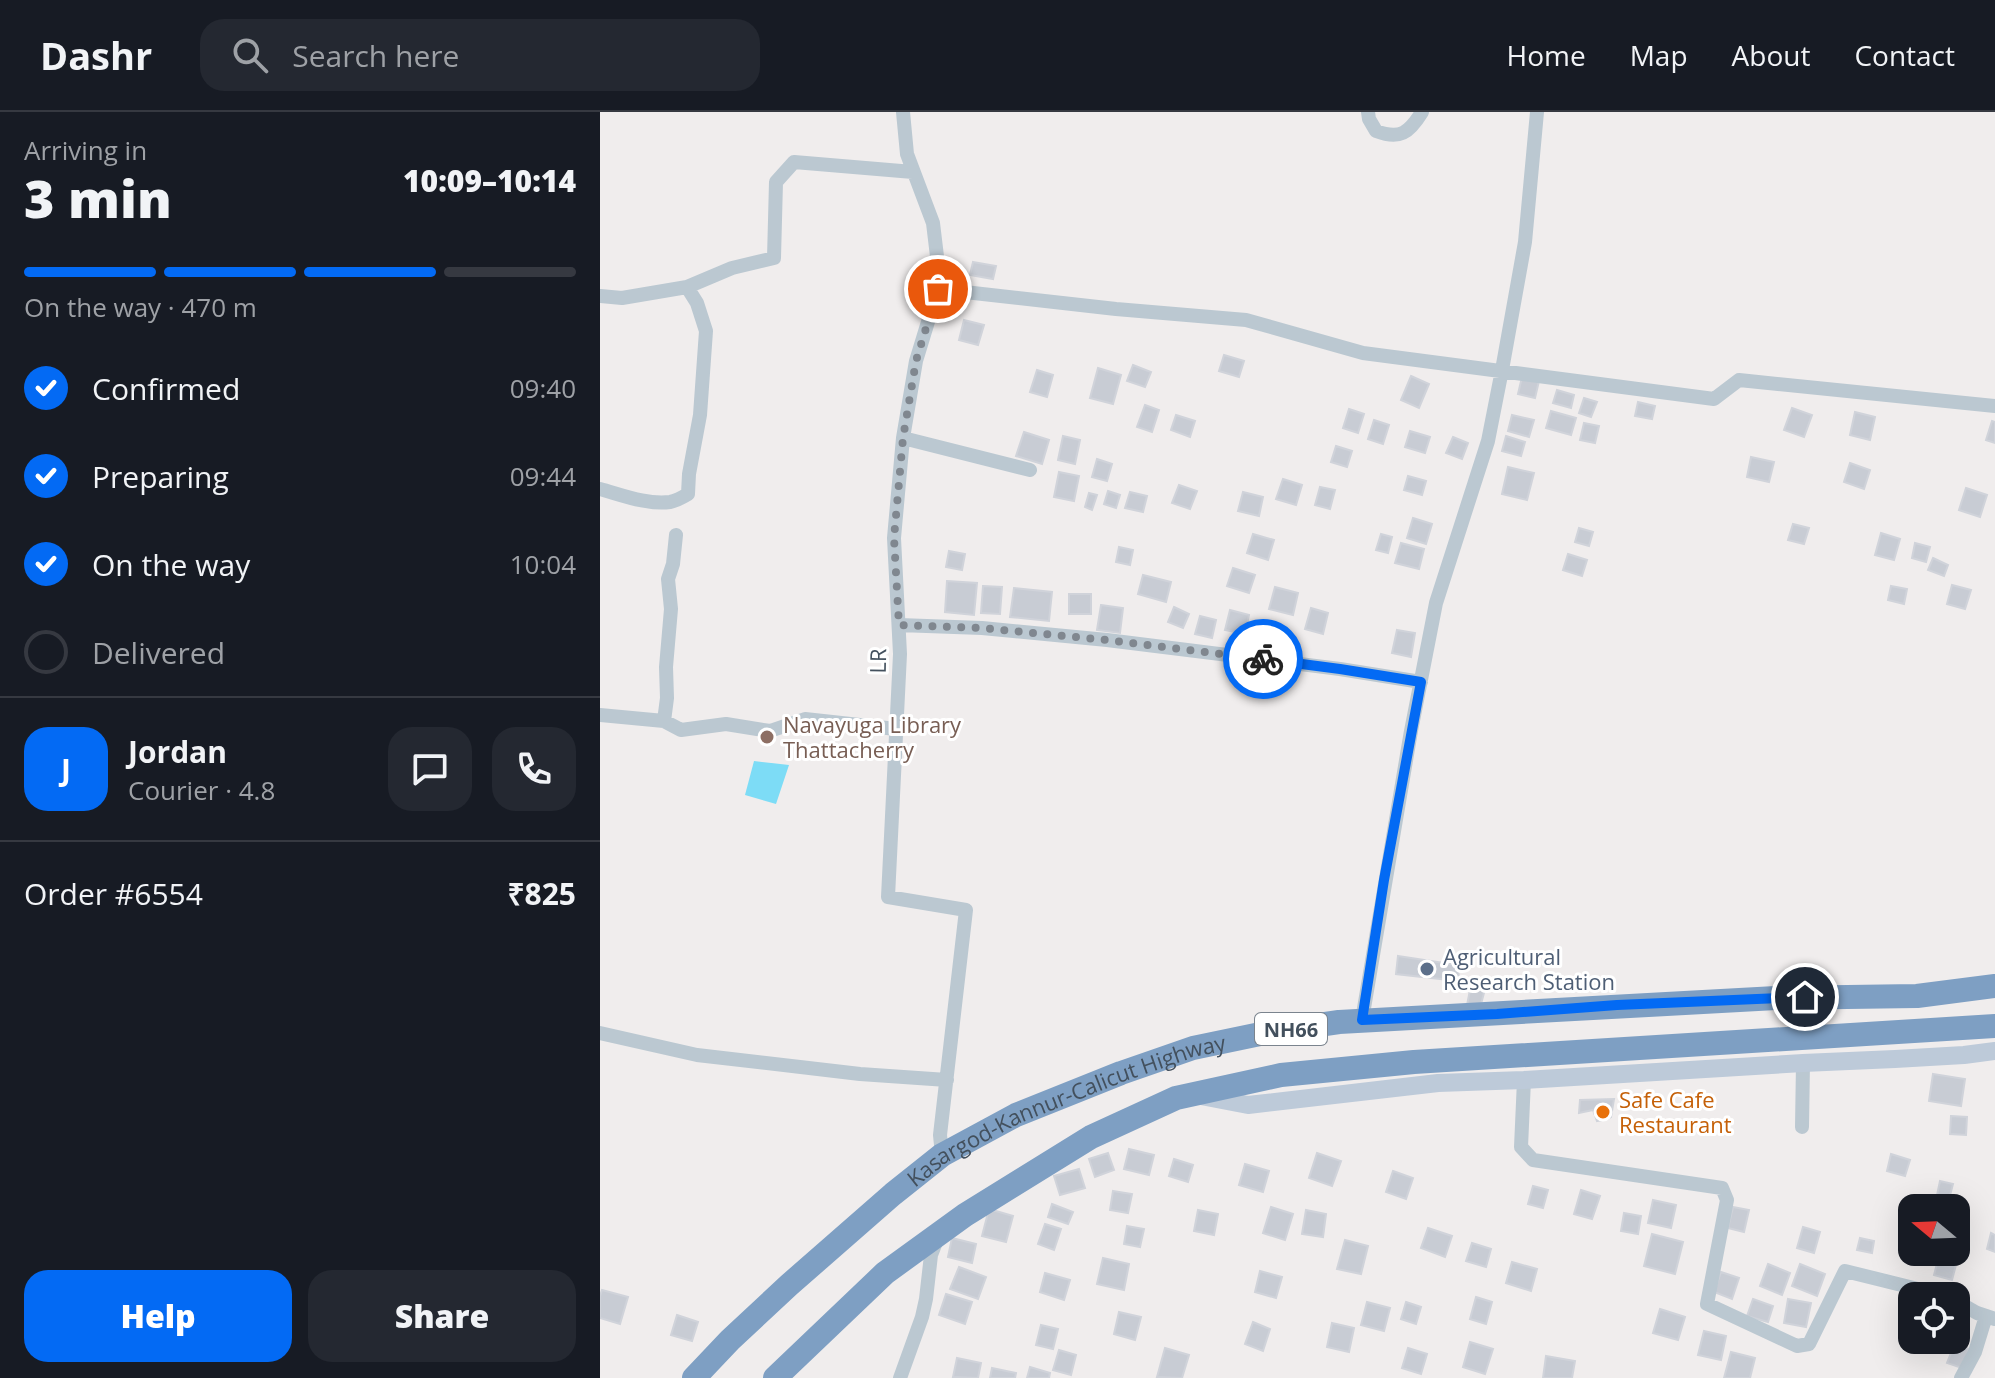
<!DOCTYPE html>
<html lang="en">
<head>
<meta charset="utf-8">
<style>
	body { margin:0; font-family:"Open Sans",sans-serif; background:#242831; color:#f1f3f6; height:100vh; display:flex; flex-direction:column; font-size:30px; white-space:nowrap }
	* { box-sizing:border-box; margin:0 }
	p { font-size:26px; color:#9ea1a6 }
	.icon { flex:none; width:44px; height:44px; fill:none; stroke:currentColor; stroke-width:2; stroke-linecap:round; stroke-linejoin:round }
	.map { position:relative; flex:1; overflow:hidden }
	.drawer { display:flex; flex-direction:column; background:#171b24; width:600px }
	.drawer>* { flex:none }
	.needle { width:52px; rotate:289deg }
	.controls { position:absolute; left:1298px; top:1082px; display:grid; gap:16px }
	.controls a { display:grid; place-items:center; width:72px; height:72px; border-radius:16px; background:#171b24; box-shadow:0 8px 32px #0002; font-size:40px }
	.pin { position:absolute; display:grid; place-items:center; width:68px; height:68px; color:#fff; margin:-34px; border:4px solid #fff; border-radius:50%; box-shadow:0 2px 8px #0007 }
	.courier { position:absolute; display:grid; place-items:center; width:80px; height:80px; margin:-40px; border:6px solid #036af4; border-radius:50%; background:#fff; color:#222; box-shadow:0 2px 10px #0007 }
	.headline em { font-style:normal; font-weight:800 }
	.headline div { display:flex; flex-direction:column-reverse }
	.headline { display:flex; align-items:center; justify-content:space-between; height:136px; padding:0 24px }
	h1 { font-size:52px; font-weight:800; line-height:60px }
	.bar { display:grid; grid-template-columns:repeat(4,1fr); gap:12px 8px; align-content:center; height:96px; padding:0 24px }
	.bar i { height:10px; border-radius:6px; background:#363941 }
	.bar .active { background:#036af4 }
	.bar p { grid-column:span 4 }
	.line { display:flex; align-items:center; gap:20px; padding:0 24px; border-top:2px solid #363941 }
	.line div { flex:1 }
	.round { display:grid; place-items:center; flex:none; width:84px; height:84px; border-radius:24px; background:#242831 }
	ol { padding:0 24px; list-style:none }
	li { display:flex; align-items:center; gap:24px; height:88px }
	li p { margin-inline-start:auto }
	li .icon { padding:8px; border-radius:50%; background:#036af4; color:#fff; stroke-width:4 }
	li:last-child { color:#9ea1a6 }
	li i { width:44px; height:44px; border:4px solid #363941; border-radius:50% }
	.cta { display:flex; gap:16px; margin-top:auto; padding:16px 24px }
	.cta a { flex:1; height:92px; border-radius:24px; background:#036af4; color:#fff; font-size:32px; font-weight:800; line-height:92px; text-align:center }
	.cta a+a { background:#242831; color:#f1f3f6 }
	header { display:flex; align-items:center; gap:48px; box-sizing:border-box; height:112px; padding:0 40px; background:#171b24; border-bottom:2px solid #363941 }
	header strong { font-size:38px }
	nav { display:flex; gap:44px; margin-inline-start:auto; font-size:28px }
	.search { width:560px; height:72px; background:#242831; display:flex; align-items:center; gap:20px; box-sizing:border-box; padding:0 28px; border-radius:24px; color:#9ea1a6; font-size:30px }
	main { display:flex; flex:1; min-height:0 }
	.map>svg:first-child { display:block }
	.water { fill:#7ddcf6 }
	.building { fill:#c8ccd4; stroke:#d0d3da; stroke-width:2 }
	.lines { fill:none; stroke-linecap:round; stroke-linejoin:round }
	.street { stroke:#bbc8d1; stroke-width:14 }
	.secondary { stroke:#bdcad9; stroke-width:18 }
	.highway { stroke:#7e9fc3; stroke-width:24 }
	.done { stroke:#80878f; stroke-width:8; stroke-dasharray:0 14.4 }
	.route { stroke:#036af4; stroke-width:10 }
	.education-dot { fill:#8d6e63; stroke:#fff; stroke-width:3 }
	.service-dot { fill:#5c6f8a; stroke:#fff; stroke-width:3 }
	.food-dot { fill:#e8710a; stroke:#fff; stroke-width:3 }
	.labels { text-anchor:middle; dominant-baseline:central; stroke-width:6; stroke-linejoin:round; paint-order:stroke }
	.shield { fill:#fff; stroke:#7b848e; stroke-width:2 }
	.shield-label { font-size:20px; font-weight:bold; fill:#43505d }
	.street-label { font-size:22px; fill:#43505d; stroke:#fff }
	.education-label { font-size:22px; fill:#785e54; stroke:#fff; text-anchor:start }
	.service-label { font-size:22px; fill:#4e5e75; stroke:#fff; text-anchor:start }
	.food-label { font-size:22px; fill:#c56008; stroke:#fff; text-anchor:start }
</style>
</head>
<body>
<header>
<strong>Dashr</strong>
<div class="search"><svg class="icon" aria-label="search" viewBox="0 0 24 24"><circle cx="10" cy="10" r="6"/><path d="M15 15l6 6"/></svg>Search here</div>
<nav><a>Home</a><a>Map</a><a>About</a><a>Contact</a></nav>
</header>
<main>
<section class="drawer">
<div class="headline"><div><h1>3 min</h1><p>Arriving in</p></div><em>10:09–10:14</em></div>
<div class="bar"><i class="active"></i><i class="active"></i><i class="active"></i><i></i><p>On the way · 470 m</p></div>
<ol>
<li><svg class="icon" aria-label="check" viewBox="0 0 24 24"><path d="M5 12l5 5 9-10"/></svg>Confirmed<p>09:40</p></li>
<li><svg class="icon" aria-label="check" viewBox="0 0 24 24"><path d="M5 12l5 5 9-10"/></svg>Preparing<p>09:44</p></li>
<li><svg class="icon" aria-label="check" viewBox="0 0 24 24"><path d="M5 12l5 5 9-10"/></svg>On the way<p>10:04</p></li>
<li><i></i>Delivered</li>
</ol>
<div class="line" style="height:144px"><b class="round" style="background:#036af4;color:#fff">J</b><div><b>Jordan</b><p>Courier · 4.8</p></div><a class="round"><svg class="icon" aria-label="chat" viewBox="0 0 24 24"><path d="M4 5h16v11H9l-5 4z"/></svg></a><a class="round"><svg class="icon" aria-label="phone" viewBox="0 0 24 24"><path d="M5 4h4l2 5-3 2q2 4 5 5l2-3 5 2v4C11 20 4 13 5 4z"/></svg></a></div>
<div class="line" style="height:104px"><div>Order #6554</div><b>₹825</b></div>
<div class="cta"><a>Help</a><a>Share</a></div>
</section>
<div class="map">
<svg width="1395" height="1266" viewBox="0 0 1395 1266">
	<rect width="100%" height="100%" fill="#f0eded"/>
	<path class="water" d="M154,649L189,653L176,692L145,683Z"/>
	<path class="building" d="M373,150L396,154L393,167L370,163Z
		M364,208L384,213L378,233L359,228Z
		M624,243L644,249L639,265L619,259Z
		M533,253L551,260L545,275L527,269Z
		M498,256L521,263L513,292L490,286Z
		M437,258L453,263L447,285L430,280Z
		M811,264L829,272L819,296L801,288Z
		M922,265L939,269L935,286L918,282Z
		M957,278L974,283L971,296L953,291Z
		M984,286L997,290L991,305L979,301Z
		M1038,290L1055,294L1052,307L1035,304Z
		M545,293L559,298L552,320L537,315Z
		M1192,296L1212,303L1204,325L1184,318Z
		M749,297L764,302L758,321L743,316Z
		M951,299L976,306L971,323L946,316Z
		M1255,300L1275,305L1270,328L1250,323Z
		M576,303L595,309L590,325L571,318Z
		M912,303L934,308L929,325L908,319Z
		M774,308L789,313L783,332L768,327Z
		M1392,309L1395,310V331L1386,328Z
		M984,311L999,314L995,331L980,328Z
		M810,319L830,325L825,341L805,335Z
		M424,320L449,328L442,352L416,344Z
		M463,324L480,328L475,352L458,348Z
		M906,324L925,330L921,344L902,339Z
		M853,325L868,331L862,347L846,341Z
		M736,334L752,339L747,355L731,350Z
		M1151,345L1174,350L1169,370L1147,365Z
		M497,347L512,352L507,369L492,365Z
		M1250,351L1270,358L1264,377L1244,370Z
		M908,355L934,361L927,388L902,382Z
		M459,360L479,364L474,389L454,385Z
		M808,364L826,369L822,383L804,378Z
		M683,367L702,373L696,393L676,387Z
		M579,373L597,379L590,397L572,391Z
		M720,375L735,378L730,397L715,393Z
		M1366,376L1387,383L1380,405L1359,398Z
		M508,379L520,383L516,396L504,392Z
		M530,380L547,384L543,400L525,396Z
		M643,380L663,385L659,404L638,399Z
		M489,381L497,383L492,398L485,395Z
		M813,406L832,412L826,432L807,426Z
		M1193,412L1209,416L1204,432L1188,428Z
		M979,416L993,420L989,434L975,430Z
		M1281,421L1300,427L1294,448L1275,443Z
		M653,422L674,428L668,448L647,441Z
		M781,422L792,425L788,441L776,438Z
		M801,431L824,437L819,457L795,451Z
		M1315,431L1330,435L1326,450L1312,446Z
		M519,435L533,438L530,453L516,450Z
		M349,439L365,442L362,458L346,455Z
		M968,442L987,448L982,464L963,458Z
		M1333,446L1348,453L1344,464L1328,458Z
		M633,456L655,463L649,481L627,474Z
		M543,463L571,470L566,490L538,482Z
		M347,469L377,471L374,503L345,500Z
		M1352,473L1371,478L1365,497L1347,492Z
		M383,474L402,475L400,502L381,501Z
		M1291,474L1307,477L1304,492L1288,488Z
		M675,475L698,481L693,503L669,497Z
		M414,476L452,480L449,509L410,505Z
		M469,482H491V502H469Z
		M501,493L523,496L520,521L497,518Z
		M574,495L589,502L583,516L568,510Z
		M711,496L728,501L723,522L705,517Z
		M630,498L649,503L645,522L625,518Z
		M600,504L616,508L612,526L595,522Z
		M797,518L815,521L811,545L792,541Z
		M798,844L858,853L859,869L796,862Z
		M871,873L885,877L880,896L867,893Z
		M1333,962L1365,967L1361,994L1329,989Z
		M1014,987L1011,1005L1007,1007L997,1009L993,998L979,1001L980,988Z
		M1351,1004L1367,1005L1366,1023L1350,1022Z
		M529,1037L554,1043L549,1063L524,1057Z
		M508,1041L514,1058L495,1065L489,1047Z
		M717,1041L741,1049L732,1074L709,1066Z
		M1291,1042L1310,1048L1305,1064L1287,1059Z
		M574,1047L593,1053L588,1070L569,1064Z
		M645,1052L669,1059L663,1080L639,1073Z
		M479,1057L485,1076L460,1083L454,1064Z
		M793,1059L813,1066L806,1087L786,1080Z
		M1340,1069L1353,1072L1348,1091L1336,1088Z
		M933,1074L948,1078L943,1096L928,1092Z
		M981,1078L1000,1084L992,1107L974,1102Z
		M513,1079L532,1082L528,1101L510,1098Z
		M1053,1088L1076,1093L1071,1116L1048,1111Z
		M452,1092L473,1100L468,1112L448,1105Z
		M671,1095L693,1102L685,1128L663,1121Z
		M1133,1095L1149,1098L1144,1120L1128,1116Z
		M389,1097L413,1104L406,1130L382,1124Z
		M598,1098L618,1102L614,1123L594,1119Z
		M706,1098L726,1102L723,1125L702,1122Z
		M1024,1101L1041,1104L1038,1122L1021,1119Z
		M445,1112L461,1117L454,1138L438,1132Z
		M527,1114L544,1117L540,1135L524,1132Z
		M1203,1115L1220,1120L1214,1141L1197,1136Z
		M828,1116L852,1124L845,1145L821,1136Z
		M1391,1121L1395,1123V1140L1387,1137Z
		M1052,1122L1083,1130L1075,1162L1044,1154Z
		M352,1126L376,1132L372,1151L348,1145Z
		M1260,1126L1274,1129L1272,1141L1257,1138Z
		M745,1128L768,1134L761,1162L737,1157Z
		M872,1131L891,1137L886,1155L866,1149Z
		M1339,1144L1357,1149L1352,1168L1334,1163Z
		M503,1146L529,1152L524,1178L497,1172Z
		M912,1150L937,1157L931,1179L906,1171Z
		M1168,1152L1190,1161L1182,1183L1160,1174Z
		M1200,1152L1225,1162L1217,1184L1192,1174Z
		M359,1155L386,1165L378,1187L350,1177Z
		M660,1159L682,1165L676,1186L655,1180Z
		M1121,1160L1139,1166L1132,1187L1114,1180Z
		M445,1161L470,1168L464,1188L440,1180Z
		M2,1178L28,1185L20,1212L0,1206V1184Z
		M346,1182L372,1190L365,1212L339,1203Z
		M876,1185L892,1190L886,1212L870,1207Z
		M1153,1187L1173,1194L1168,1210L1147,1204Z
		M1188,1187L1211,1191L1206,1215L1184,1211Z
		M767,1190L790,1196L784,1219L761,1213Z
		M806,1190L821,1195L816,1212L801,1207Z
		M1060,1197L1085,1205L1078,1228L1053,1221Z
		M519,1200L541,1205L535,1228L514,1222Z
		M77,1203L98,1210L92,1229L71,1223Z
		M653,1210L670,1217L663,1239L645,1232Z
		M732,1211L754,1216L749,1240L727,1235Z
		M441,1213L458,1217L453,1237L436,1233Z
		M1104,1219L1126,1224L1121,1248L1098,1243Z
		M870,1230L893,1237L885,1262L863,1255Z
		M1355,1231L1369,1237L1362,1256L1347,1251Z
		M565,1236L589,1243L582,1266L557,1265Z
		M808,1236L827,1242L821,1262L802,1256Z
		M459,1238L476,1243L471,1263L453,1258Z
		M1131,1240L1155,1246L1150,1266H1124Z
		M946,1244L975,1249L972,1266H943Z
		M357,1246L381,1251L378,1266L353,1265Z
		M430,1255L450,1261L449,1266H427Z
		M392,1256L416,1261L415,1266H390Z"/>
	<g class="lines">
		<path class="street" d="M303,0L307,42L333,111L339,161L338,177L316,249L303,326L294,426L300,542L288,785L366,798L340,1023L342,1043
			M768,0L769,7L776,19C800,28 809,21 822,0
			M338,177L516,197L646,208L763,241L1114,287L1139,268L1395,294
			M0,184L22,186L87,175L132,156L174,146L176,70L194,50L313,60
			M303,326L430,358
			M0,377C22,383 47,393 70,390C76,389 83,385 88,382L89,362L100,303L106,219L97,191L87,175
			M299,513L382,516L507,528L740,557L821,570
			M0,603L64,609L81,618L126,612L170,619L205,607L296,617
			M64,609L67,586L66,555L71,497L68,467L73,452L76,423
			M762,908L811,619L836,491L888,329L902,258L925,130L937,0
			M0,921L97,943L260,962L347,968
			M924,968L921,1035L933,1048L1122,1076L1127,1088L1107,1192L1197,1234L1209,1232L1245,1159L1346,1184
			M1202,1015L1203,951
			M1356,1189L1377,1201L1395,1207
			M300,1266L322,1205L326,1187L331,1143L338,1125
			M1361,1266L1375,1240L1386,1204"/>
		<path class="secondary" d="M601,984L648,993L838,971L924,968L1203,951L1295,947L1364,943L1395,939"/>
		<g class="highway">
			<path id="s1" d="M94,1266L130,1228L189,1173L293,1082L342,1043L416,1003L521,961L593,936L670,920L739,910L1176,886L1317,884L1395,874"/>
			<path d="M175,1266L285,1161L365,1103L491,1025L576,986L681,963L814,950L1395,914"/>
		</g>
	</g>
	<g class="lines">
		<path class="done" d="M338,177L316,249L303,326L294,426L299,513L382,516L507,528L663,547"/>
		<path class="route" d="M663,547L740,557L821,570L784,768L762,908L897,902L1017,893L1205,885"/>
	</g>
	<circle class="education-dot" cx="167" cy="625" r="8"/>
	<circle class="service-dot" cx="827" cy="857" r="8"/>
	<circle class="food-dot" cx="1003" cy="1000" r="8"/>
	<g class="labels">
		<rect class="shield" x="655" y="901" width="72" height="32" rx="6"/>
		<g class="shield-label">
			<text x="691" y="917">NH66</text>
		</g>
		<g class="street-label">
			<text transform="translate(277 549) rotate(-89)">LR</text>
			<text stroke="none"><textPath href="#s1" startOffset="466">Kasargod-Kannur-Calicut Highway</textPath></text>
		</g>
		<g class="education-label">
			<text x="183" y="612">Navayuga Library<tspan x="183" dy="25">Thattacherry</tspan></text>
		</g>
		<g class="service-label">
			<text x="843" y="844">Agricultural<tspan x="843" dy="25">Research Station</tspan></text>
		</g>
		<g class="food-label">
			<text x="1019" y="987">Safe Cafe<tspan x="1019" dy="25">Restaurant</tspan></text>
		</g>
	</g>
</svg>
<div class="controls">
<a><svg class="needle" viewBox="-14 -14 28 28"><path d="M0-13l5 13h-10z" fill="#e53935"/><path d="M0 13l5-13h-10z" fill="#9ea1a6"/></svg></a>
<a><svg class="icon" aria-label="locate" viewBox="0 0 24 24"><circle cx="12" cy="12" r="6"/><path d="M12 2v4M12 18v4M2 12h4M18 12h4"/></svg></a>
</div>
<div class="pin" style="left:338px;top:177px;background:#ea580c"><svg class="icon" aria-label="bag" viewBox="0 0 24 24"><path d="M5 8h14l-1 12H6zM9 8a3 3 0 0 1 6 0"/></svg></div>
<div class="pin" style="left:1205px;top:885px;background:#1f2937"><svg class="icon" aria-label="home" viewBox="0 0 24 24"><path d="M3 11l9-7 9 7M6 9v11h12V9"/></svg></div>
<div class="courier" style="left:663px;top:547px"><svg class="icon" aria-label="bike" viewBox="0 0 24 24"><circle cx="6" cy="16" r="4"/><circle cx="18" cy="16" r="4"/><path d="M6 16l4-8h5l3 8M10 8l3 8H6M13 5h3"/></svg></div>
</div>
</main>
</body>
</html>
